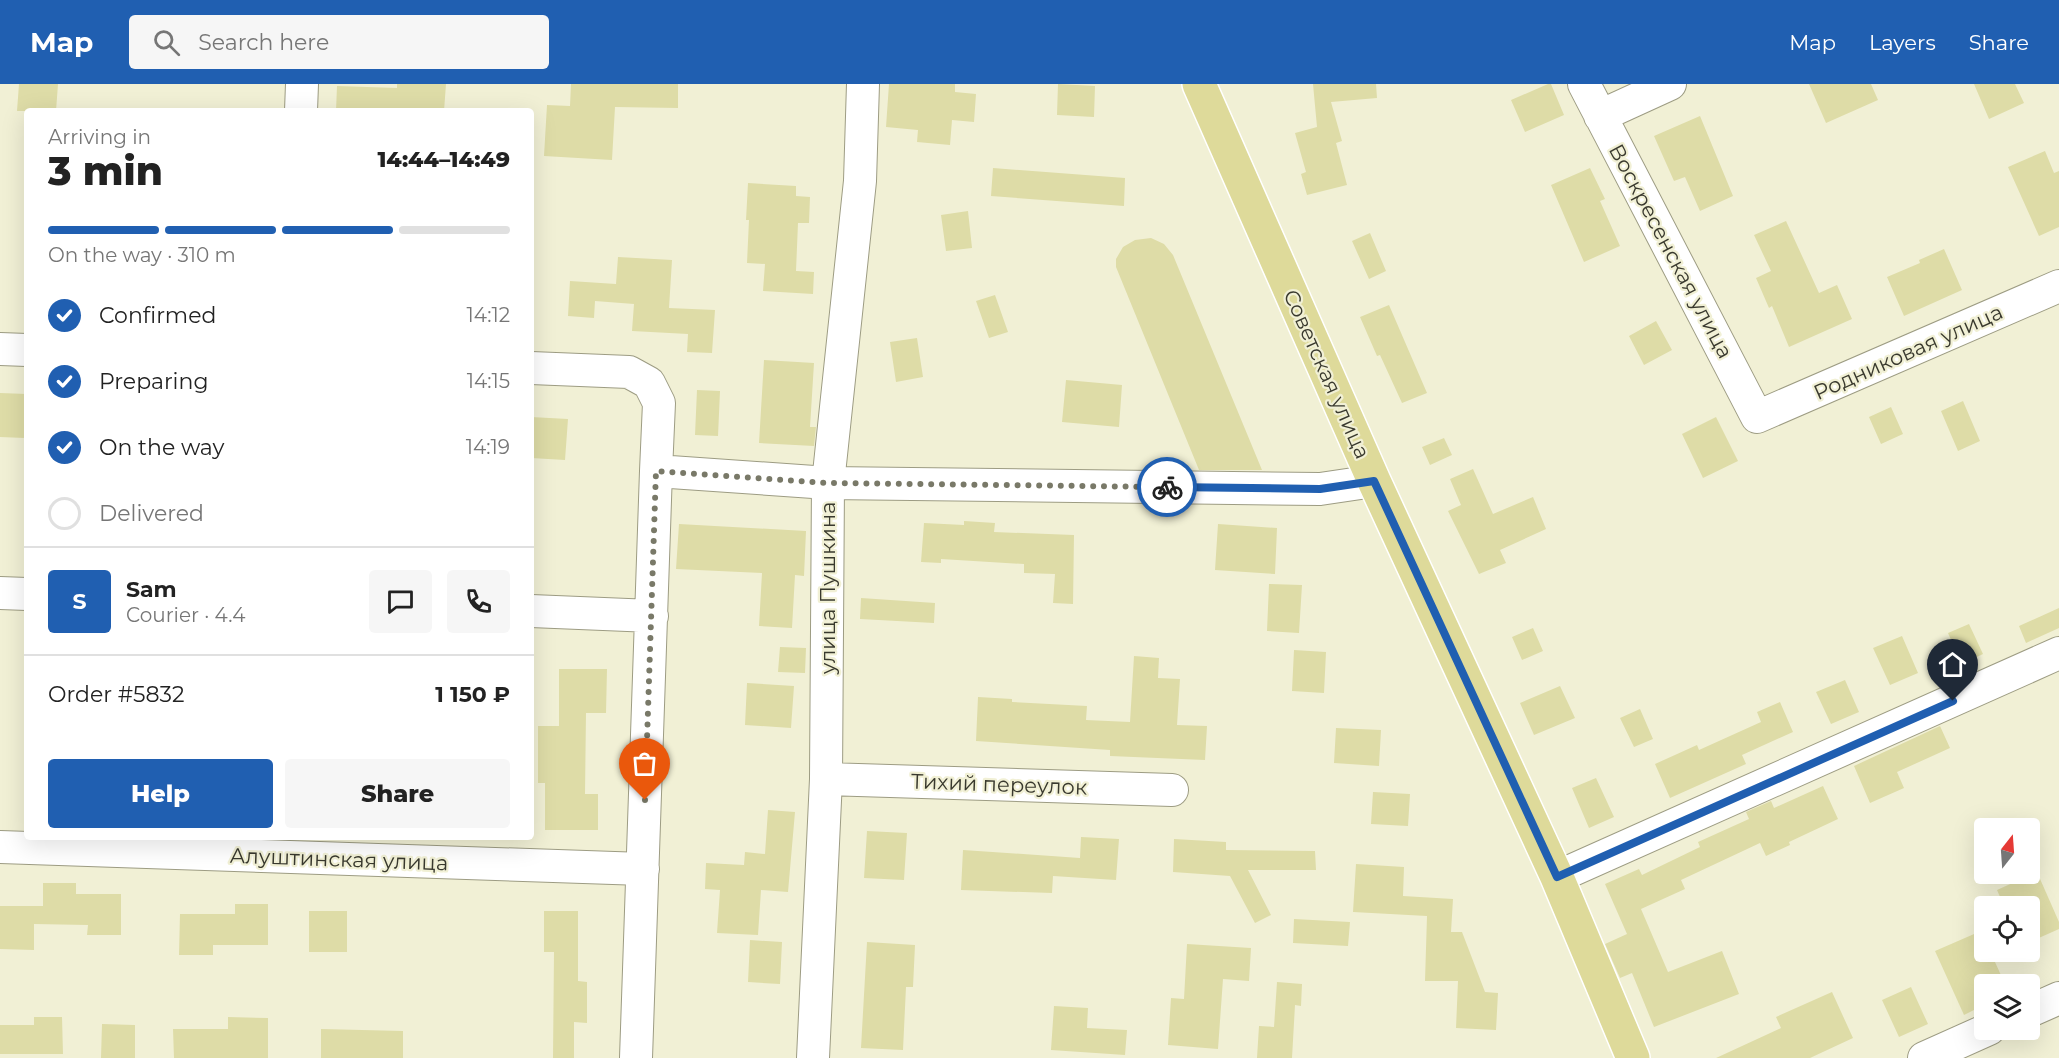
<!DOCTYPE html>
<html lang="en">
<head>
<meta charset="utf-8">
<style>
	body { margin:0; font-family:Montserrat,sans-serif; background:#f6f6f6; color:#222; height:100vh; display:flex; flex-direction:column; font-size:22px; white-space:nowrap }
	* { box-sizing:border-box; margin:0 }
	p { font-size:20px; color:#767676 }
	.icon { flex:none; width:33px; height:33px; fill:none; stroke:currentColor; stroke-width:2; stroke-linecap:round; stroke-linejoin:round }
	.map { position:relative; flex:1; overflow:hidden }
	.side { position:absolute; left:24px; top:24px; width:510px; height:732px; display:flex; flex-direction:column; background:#fff; border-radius:6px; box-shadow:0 6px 24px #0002 }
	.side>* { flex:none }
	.needle { width:39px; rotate:17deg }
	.controls { position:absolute; left:1974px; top:734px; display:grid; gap:12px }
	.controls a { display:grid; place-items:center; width:66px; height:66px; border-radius:6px; background:#fff; box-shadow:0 6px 24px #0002; font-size:30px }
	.pin { position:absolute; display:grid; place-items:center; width:51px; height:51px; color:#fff; margin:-62px -26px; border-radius:50% 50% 50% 0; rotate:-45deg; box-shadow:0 0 6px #0007 }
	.pin .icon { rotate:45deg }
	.courier { position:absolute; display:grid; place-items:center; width:60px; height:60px; margin:-30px; border:4px solid #205fb1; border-radius:50%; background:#fff; color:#222; box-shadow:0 2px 8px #0007 }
	.overview em { font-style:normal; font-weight:800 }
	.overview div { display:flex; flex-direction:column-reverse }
	.overview { display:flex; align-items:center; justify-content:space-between; height:102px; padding:0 24px }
	h1 { font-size:39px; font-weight:800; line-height:45px }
	.bar { display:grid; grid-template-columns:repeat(4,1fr); gap:9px 6px; align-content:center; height:72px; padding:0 24px }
	.bar i { height:8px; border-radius:4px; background:#e0e0e0 }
	.bar .selected { background:#205fb1 }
	.bar p { grid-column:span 4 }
	.line { display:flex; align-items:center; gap:15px; padding:0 24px; border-top:2px solid #e0e0e0 }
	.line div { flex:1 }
	.round { display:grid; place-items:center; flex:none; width:63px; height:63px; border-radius:6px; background:#f6f6f6 }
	ol { padding:0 24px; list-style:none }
	li { display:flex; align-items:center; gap:18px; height:66px }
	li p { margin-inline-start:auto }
	li .icon { padding:6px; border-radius:50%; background:#205fb1; color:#fff; stroke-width:4 }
	li:last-child { color:#767676 }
	li i { width:33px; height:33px; border:3px solid #e0e0e0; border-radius:50% }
	.cta { display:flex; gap:12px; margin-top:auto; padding:12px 24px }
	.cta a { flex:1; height:69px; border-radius:6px; background:#205fb1; color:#fff; font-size:24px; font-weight:800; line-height:69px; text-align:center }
	.cta a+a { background:#f6f6f6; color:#222 }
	header { display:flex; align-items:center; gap:36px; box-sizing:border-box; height:84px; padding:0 30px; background:#205fb1; color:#fff }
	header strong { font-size:28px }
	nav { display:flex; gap:33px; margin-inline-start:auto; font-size:21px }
	.search { width:420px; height:54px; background:#f6f6f6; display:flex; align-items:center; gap:15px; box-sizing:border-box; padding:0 21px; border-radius:6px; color:#767676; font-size:22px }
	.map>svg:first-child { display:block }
	.building { fill:#dedca7 }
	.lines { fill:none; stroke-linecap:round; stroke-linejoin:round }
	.minor-casing { stroke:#9d9c83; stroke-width:34 }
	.major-casing { stroke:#fff; stroke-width:36 }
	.minor { stroke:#fff; stroke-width:32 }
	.major { stroke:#deda9a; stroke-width:33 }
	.done { stroke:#797968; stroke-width:6; stroke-dasharray:0 10.8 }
	.route { stroke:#205fb1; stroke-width:8 }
	.labels { text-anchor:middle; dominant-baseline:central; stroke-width:4.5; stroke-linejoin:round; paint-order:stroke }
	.street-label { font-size:21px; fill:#39392e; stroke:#f1f0d5 }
</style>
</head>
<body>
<header>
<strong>Map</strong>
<div class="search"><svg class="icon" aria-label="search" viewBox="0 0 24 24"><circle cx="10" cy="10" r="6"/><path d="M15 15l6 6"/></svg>Search here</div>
<nav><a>Map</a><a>Layers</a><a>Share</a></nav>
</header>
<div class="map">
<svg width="2059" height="974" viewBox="0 0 2059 974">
	<rect width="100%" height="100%" fill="#f1f0d5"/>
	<path class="building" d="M19,0H58L56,27H17Z
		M397,0H446L444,27H336L337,2L397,4Z
		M571,0H678V24L615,23L612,76L544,72L547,21L570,22Z
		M889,0H955V8L976,10L974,38L952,36L950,61L917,58L918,46L886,43Z
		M1058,0L1095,2L1094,33L1057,31Z
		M1313,0H1376L1377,14L1331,18L1342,57L1336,59L1347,101L1307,111L1301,90L1306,88L1295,49L1317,43Z
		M1548,0H1551L1564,31L1525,48L1511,16Z
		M1809,0H1871L1878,16L1826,39Z
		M1974,0H2015L2024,19L1989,35Z
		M1700,32L1733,112L1700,127L1685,93L1674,97L1654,52Z
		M2045,67L2054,89L2059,87V143L2039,152L2008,83Z
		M993,84L1125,94L1124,122L991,112Z
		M1590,84L1605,115L1600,117L1620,162L1584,178L1551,101Z
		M748,99L796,102V112L810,113L809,139H798L796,187L814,188L813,210L763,207L765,180L747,179L749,136H746Z
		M968,127L972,164L946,167L941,131Z
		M1786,137L1819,209L1837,201L1852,235L1789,263L1772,222L1769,224L1756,194L1771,187L1754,151Z
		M1370,149L1386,187L1369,195L1352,157Z
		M1151,154L1164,160L1173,171L1262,386H1199L1116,183V175L1123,163L1135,156Z
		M1944,165L1962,206L1904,232L1887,193L1920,179L1919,176Z
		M618,173L672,176L669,224L715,226L712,269L687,268L688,250L632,247L634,220L595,217L594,234L568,232L570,197L616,200Z
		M995,211L1008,248L989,254L976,217Z
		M1389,221L1427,309L1402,319L1380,271L1377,272L1360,233Z
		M1656,237L1672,266L1644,281L1629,252Z
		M917,254L923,293L896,298L890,258Z
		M764,276L814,279L810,343H816L814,362L759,359Z
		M1066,296L1122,301L1119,343L1062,338Z
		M697,306L720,307L718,352L695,351Z
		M0,309L27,310L25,354L0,353Z
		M1963,317L1980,357L1958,367L1941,327Z
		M1891,323L1903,350L1881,360L1869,333Z
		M531,333L568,335L565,376L531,374Z
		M1716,333L1738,377L1703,394L1682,350Z
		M1444,354L1452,371L1430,381L1422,363Z
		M1473,385L1493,430L1533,413L1546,445L1500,466L1506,479L1479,490L1448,427L1461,421L1450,395Z
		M964,437L995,439L994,448L1074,451L1073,520L1053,519L1055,490L1024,489V480L941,475V479L921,478L924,439L964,441Z
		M679,440L806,447L804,492L795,491L792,544L759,542L762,489L676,485Z
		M1218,440L1277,444L1275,490L1215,486Z
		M1269,500L1302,501L1299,549L1267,547Z
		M861,514L935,519L934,539L860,535Z
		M2059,524V544L2026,559L2019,542Z
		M1969,540L1983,570L1962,580L1948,549Z
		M1533,544L1543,567L1522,576L1512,553Z
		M1902,552L1918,589L1890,601L1873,564Z
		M780,563L806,564L805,589L778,588Z
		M1294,566L1326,568L1324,609L1292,607Z
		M1134,572L1159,574L1158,594L1180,595L1177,641L1207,642L1205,676L1110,672V666L976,657L978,613L1012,615V618L1087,622L1086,636L1130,638Z
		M559,585H607L606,629H586L585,710H598V746H545V699H538V642H559Z
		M1845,596L1859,628L1831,640L1816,608Z
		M747,599L794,602L791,644L745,641Z
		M1560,602L1575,634L1534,651L1520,619Z
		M1780,618L1793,648L1742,671L1746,680L1670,714L1655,680L1697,661L1699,666L1761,638L1757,628Z
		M1640,625L1653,655L1634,663L1620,634Z
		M1940,642L1950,664L1897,688L1904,704L1870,719L1854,682Z
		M1336,644L1381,646L1379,682L1334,679Z
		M1596,694L1614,733L1589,744L1572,704Z
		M1823,702L1838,735L1789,758L1790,761L1766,772L1760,759L1681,796L1685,805L1641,825L1668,888L1722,867L1739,910L1654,943L1632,889L1620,894L1605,860L1627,850L1605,800L1639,785L1642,791L1700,763L1698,758L1749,735L1746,728L1771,717L1774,724Z
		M1373,708L1410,710L1408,742L1371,740Z
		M768,726L795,728L788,808L761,806L758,851L717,849L720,806L705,805L706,779L744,781L745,768L765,770Z
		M867,747L907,749L904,796L864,794Z
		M1081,753L1119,755L1116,796L1053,792L1052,809L961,806L963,766L1080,774Z
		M1174,755L1226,758V766L1315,767L1316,786H1248L1271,831L1255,839L1230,792L1173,788Z
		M1356,780L1404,783L1403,812L1453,815L1451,848H1462L1485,908L1498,909L1496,946L1456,944L1458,897H1425L1427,832L1353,828Z
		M2037,788L2059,838V845L2030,858V822H2004L1997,806Z
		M43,799H76V810H121V851H87L88,841L34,840V866L0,865V822H43Z
		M235,820H268V861H213V871H179L180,830H235Z
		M309,827H347V868H309Z
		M544,827H578V897L587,898V939L574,938V974H553L554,868H544Z
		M1294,835L1350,838L1348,862L1293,859Z
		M1981,847L1984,855V867H1990L2005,900H1984V921L1964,931L1935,867Z
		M750,856L782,858L780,900L748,898Z
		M867,858L915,861L913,903H906L903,966L861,964Z
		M1187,860L1251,864L1249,897L1223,895L1218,965L1168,961L1171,914L1184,915Z
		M1277,898L1302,900L1301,922L1295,921L1292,974H1257L1259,942L1274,943Z
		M1911,903L1928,940L1899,953L1882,916Z
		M1832,908L1853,954L1810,974H1716L1781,944L1776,933Z
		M1054,922L1088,924L1087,944L1127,946L1125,971L1051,966Z
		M34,933H62L63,970H0V941H34Z
		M228,933L268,934V974H174L173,945H228Z
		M102,940L135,941V974H101Z
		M321,945L403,947V974H321Z"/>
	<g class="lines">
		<g class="minor-casing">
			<path id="minor" d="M1584,0L1757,333L2059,202
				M301,27L302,0
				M1600,32L1670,0
				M0,265L27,266
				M531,284L629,288L649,299L659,319L656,387L828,399L1320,405L1374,397
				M0,509L27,510
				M531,527L652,532
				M826,695L1172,706
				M0,763L643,785
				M1557,793L2059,569
				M2030,927L2059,914
				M636,974L656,387
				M813,974L826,695L828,399L860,97L863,0
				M1924,974L1989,945"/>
		</g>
		<g class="major-casing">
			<path id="major" d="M1199,0L1374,397L1557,793L1633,974"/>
		</g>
		<use href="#minor" class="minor"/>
		<use href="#major" class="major"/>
	</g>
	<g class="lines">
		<path class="done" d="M645,716L656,387L828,399L1167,403"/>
		<path class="route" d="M1167,403L1320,405L1374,397L1557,793L1953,617"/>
	</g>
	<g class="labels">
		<g class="street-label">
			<text transform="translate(1671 167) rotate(62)">Воскресенская улица</text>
			<text transform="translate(1908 268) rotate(-24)">Родниковая улица</text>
			<text transform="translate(1327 290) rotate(66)">Советская улица</text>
			<text transform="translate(827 504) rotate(-90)">улица Пушкина</text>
			<text transform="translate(999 700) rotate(2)">Тихий переулок</text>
			<text transform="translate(339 775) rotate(2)">Алуштинская улица</text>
		</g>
	</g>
</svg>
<div class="controls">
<a><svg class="needle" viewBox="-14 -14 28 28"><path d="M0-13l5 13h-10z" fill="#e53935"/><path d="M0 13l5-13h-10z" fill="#767676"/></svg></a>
<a><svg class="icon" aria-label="locate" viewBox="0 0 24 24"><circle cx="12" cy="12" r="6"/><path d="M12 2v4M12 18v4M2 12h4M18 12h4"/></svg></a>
<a><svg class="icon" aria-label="layers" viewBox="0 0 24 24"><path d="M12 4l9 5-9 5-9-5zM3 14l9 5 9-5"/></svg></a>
</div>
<div class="pin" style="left:645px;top:716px;background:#ea580c"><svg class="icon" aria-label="bag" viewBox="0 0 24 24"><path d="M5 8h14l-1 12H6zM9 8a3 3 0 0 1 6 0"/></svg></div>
<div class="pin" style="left:1953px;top:617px;background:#1f2937"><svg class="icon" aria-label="home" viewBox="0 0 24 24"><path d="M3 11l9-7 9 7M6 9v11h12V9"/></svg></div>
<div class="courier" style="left:1167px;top:403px"><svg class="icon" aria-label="bike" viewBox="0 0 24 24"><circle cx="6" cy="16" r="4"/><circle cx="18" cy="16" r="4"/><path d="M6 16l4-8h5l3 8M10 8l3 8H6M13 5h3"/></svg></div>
<section class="side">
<div class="overview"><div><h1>3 min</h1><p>Arriving in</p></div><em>14:44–14:49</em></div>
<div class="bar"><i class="selected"></i><i class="selected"></i><i class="selected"></i><i></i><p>On the way · 310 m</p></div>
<ol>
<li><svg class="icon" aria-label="check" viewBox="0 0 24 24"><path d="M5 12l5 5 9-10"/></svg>Confirmed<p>14:12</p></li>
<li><svg class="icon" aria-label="check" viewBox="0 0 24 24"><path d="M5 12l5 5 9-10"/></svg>Preparing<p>14:15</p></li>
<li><svg class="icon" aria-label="check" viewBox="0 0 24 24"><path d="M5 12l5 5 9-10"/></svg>On the way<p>14:19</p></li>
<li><i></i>Delivered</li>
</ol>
<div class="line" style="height:108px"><b class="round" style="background:#205fb1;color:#fff">S</b><div><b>Sam</b><p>Courier · 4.4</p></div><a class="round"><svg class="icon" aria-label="chat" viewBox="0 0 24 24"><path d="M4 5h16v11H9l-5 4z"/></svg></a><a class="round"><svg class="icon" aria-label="phone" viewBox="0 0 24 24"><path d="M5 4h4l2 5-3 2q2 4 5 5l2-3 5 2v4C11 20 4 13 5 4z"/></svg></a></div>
<div class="line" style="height:78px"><div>Order #5832</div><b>1 150 ₽</b></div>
<div class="cta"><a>Help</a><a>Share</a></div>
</section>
</div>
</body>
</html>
